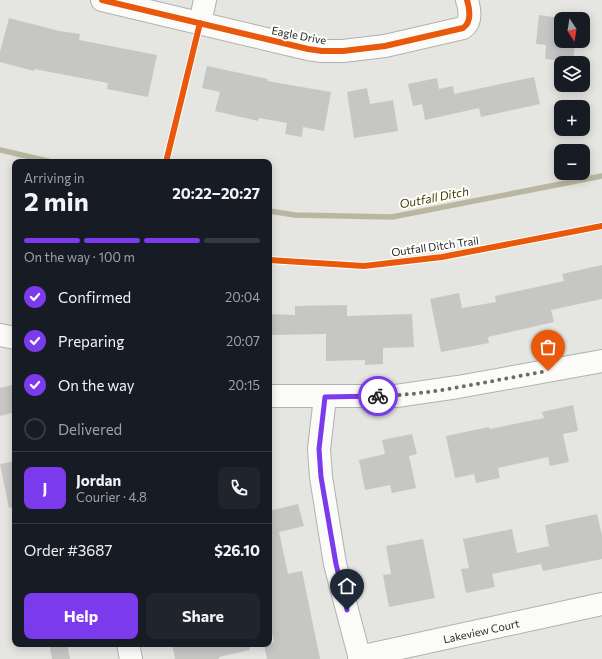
<!DOCTYPE html>
<html lang="en">
<head>
<meta charset="utf-8">
<style>
	body { margin:0; font-family:Commissioner,sans-serif; background:#20242c; color:#f1f3f6; height:100vh; display:flex; flex-direction:column; font-size:15px; white-space:nowrap }
	* { box-sizing:border-box; margin:0 }
	p { font-size:13px; color:#9ea1a6 }
	.icon { flex:none; width:22px; height:22px; fill:none; stroke:currentColor; stroke-width:2; stroke-linecap:round; stroke-linejoin:round }
	.map { position:relative; flex:1; overflow:hidden }
	.sheet { position:absolute; left:12px; top:159px; width:260px; height:488px; display:flex; flex-direction:column; background:#171b24; border-radius:8px; box-shadow:0 2px 10px #0003 }
	.sheet>* { flex:none }
	.needle { width:26px; rotate:168deg }
	.fabs { position:absolute; left:554px; top:12px; display:grid; gap:8px }
	.fabs a { display:grid; place-items:center; width:36px; height:36px; border-radius:8px; background:#171b24; box-shadow:0 2px 10px #0003; font-size:20px }
	.pin { position:absolute; display:grid; place-items:center; width:34px; height:34px; color:#fff; margin:-41px -17px; border-radius:50% 50% 50% 0; rotate:-45deg; box-shadow:0 0 4px #0007 }
	.pin .icon { rotate:45deg }
	.courier { position:absolute; display:grid; place-items:center; width:40px; height:40px; margin:-20px; border:3px solid #7c3aed; border-radius:50%; background:#fff; color:#222; box-shadow:0 1px 5px #0007 }
	.headline em { font-style:normal; font-weight:700 }
	.headline div { display:flex; flex-direction:column-reverse }
	.headline { display:flex; align-items:center; justify-content:space-between; height:68px; padding:0 12px }
	h1 { font-size:26px; font-weight:700; line-height:30px }
	.bar { display:grid; grid-template-columns:repeat(4,1fr); gap:6px 4px; align-content:center; height:48px; padding:0 12px }
	.bar i { height:5px; border-radius:3px; background:#363941 }
	.bar .selected { background:#7c3aed }
	.bar p { grid-column:span 4 }
	.line { display:flex; align-items:center; gap:10px; padding:0 12px; border-top:1px solid #363941 }
	.line div { flex:1 }
	.round { display:grid; place-items:center; flex:none; width:42px; height:42px; border-radius:8px; background:#20242c }
	ol { padding:0 12px; list-style:none }
	li { display:flex; align-items:center; gap:12px; height:44px }
	li p { margin-inline-start:auto }
	li .icon { padding:4px; border-radius:50%; background:#7c3aed; color:#fff; stroke-width:4 }
	li:last-child { color:#9ea1a6 }
	li i { width:22px; height:22px; border:2px solid #363941; border-radius:50% }
	.cta { display:flex; gap:8px; margin-top:auto; padding:8px 12px }
	.cta a { flex:1; height:46px; border-radius:8px; background:#7c3aed; color:#fff; font-size:16px; font-weight:700; line-height:46px; text-align:center }
	.cta a+a { background:#20242c; color:#f1f3f6 }
	.map>svg:first-child { display:block }
	.lines { fill:none; stroke-linecap:round; stroke-linejoin:round }
	.stream { stroke:#b9b7a0; stroke-width:5.5 }
	.building { fill:#c6c6c5 }
	.street-casing { stroke:#b1b1ae; stroke-width:24 }
	.street { stroke:#fbfbfa; stroke-width:22 }
	.cycleway-casing { stroke:#fffffe; stroke-width:8 }
	.cycleway { stroke:#e8590c; stroke-width:6 }
	.done { stroke:#6c6b69; stroke-width:4; stroke-dasharray:0 7.2 }
	.route { stroke:#7c3aed; stroke-width:5 }
	.labels { text-anchor:middle; dominant-baseline:central; stroke-width:4; stroke-linejoin:round; paint-order:stroke }
	.street-label { font-size:11px; fill:#2b2a28; stroke:#fffffe }
	.water-label { font-size:12px; font-style:italic; fill:#433d01; stroke:#fffffe }
</style>
</head>
<body>
<div class="map">
<svg width="602" height="659" viewBox="0 0 602 659">
	<rect width="100%" height="100%" fill="#e5e5e1"/>
	<g class="lines">
		<path class="stream" d="M0,150L52,162
			M269,211L295,215L392,217L602,176"/>
	</g>
	<path class="building" d="M539,15L560,18L559,25H561V41H575L573,62L545,59L546,45L536,44Z
		M9,18L59,31L80,34L79,40L157,55L148,97L107,89L108,83L34,69V71L0,62V52Z
		M207,66L268,79L267,81L331,92L324,131L303,127L302,137L285,134L287,123L259,118L258,121L215,111L220,92L202,88Z
		M534,77L540,104L481,117L479,108L425,120L422,104L413,106L408,84L437,78L439,89L453,86L454,94Z
		M367,88L370,104L393,100L398,131L354,138L347,92Z
		M602,265V299L551,310L554,322L488,337L489,343L441,352L430,299L459,293L462,308L496,302L495,296L564,281L562,274Z
		M347,305V316L412,314L414,347L383,348V364L365,365V360L326,361V334L269,335V314L295,315V306Z
		M15,384V412L0,416V388Z
		M573,405L578,431L563,434L569,462L550,466L548,457L498,468L500,478L476,483L474,474L455,478L446,436L489,427L490,429L544,418L542,412Z
		M412,434L417,454L409,456L416,488L392,493L390,485L365,490L359,460L385,454L382,440Z
		M15,461V507L9,508L0,464Z
		M298,504L304,526L279,532L288,574L302,571L320,659H267L264,645L274,642L269,617V511Z
		M597,514L602,536V559L543,571L541,564L492,574L495,587L466,593L461,569L469,568L463,539L512,529L517,553L549,546L545,525Z
		M423,539L435,598L389,607L383,575L391,574L386,546Z
		M49,644H67L70,659H52Z
		M172,644H249L250,650L219,657V659H175Z"/>
	<g class="lines">
		<g class="street-casing">
			<g id="street">
				<path d="M102,0L308,49L322,51H343L385,46L463,28C472,22 470,10 467,0"/>
				<path d="M200,23L205,0"/>
				<path d="M0,335L15,338"/>
				<path d="M269,396H396L458,387L602,361"/>
				<path d="M325,397L319,449L321,477L335,564L360,659"/>
				<path d="M128,644L131,659"/>
				<path id="s1" d="M359,657L602,604"/>
			</g>
		</g>
		<use href="#street" class="street"/>
		<g class="cycleway-casing">
			<path id="cycleway" d="M102,0L308,49L322,51H343L385,46L463,28C472,22 470,10 467,0
				M166,162L200,23
				M269,260L364,266L442,257L602,226"/>
		</g>
		<use href="#cycleway" class="cycleway"/>
	</g>
	<g class="lines">
		<path class="done" d="M378,396C433,395 493,380 548,371"/>
		<path class="route" d="M347,610L336,564L321,477L319,449L325,397L378,396"/>
	</g>
	<g class="labels">
		<g class="street-label">
			<text transform="translate(299 35) rotate(11)">Eagle Drive</text>
			<text transform="translate(435 246) rotate(-8)">Outfall Ditch Trail</text>
			<text stroke="none"><textPath href="#s1" startOffset="125">Lakeview Court</textPath></text>
		</g>
		<g class="water-label">
			<text transform="translate(434 197) rotate(-11)">Outfall Ditch</text>
		</g>
	</g>
</svg>
<div class="fabs">
<a><svg class="needle" viewBox="-14 -14 28 28"><path d="M0-13l5 13h-10z" fill="#e53935"/><path d="M0 13l5-13h-10z" fill="#9ea1a6"/></svg></a>
<a><svg class="icon" aria-label="layers" viewBox="0 0 24 24"><path d="M12 4l9 5-9 5-9-5zM3 14l9 5 9-5"/></svg></a>
<a>+</a>
<a>−</a>
</div>
<div class="pin" style="left:548px;top:371px;background:#ea580c"><svg class="icon" aria-label="bag" viewBox="0 0 24 24"><path d="M5 8h14l-1 12H6zM9 8a3 3 0 0 1 6 0"/></svg></div>
<div class="pin" style="left:347px;top:610px;background:#1f2937"><svg class="icon" aria-label="home" viewBox="0 0 24 24"><path d="M3 11l9-7 9 7M6 9v11h12V9"/></svg></div>
<div class="courier" style="left:378px;top:396px"><svg class="icon" aria-label="bike" viewBox="0 0 24 24"><circle cx="6" cy="16" r="4"/><circle cx="18" cy="16" r="4"/><path d="M6 16l4-8h5l3 8M10 8l3 8H6M13 5h3"/></svg></div>
<section class="sheet">
<div class="headline"><div><h1>2 min</h1><p>Arriving in</p></div><em>20:22–20:27</em></div>
<div class="bar"><i class="selected"></i><i class="selected"></i><i class="selected"></i><i></i><p>On the way · 100 m</p></div>
<ol>
<li><svg class="icon" aria-label="check" viewBox="0 0 24 24"><path d="M5 12l5 5 9-10"/></svg>Confirmed<p>20:04</p></li>
<li><svg class="icon" aria-label="check" viewBox="0 0 24 24"><path d="M5 12l5 5 9-10"/></svg>Preparing<p>20:07</p></li>
<li><svg class="icon" aria-label="check" viewBox="0 0 24 24"><path d="M5 12l5 5 9-10"/></svg>On the way<p>20:15</p></li>
<li><i></i>Delivered</li>
</ol>
<div class="line" style="height:72px"><b class="round" style="background:#7c3aed;color:#fff">J</b><div><b>Jordan</b><p>Courier · 4.8</p></div><a class="round"><svg class="icon" aria-label="phone" viewBox="0 0 24 24"><path d="M5 4h4l2 5-3 2q2 4 5 5l2-3 5 2v4C11 20 4 13 5 4z"/></svg></a></div>
<div class="line" style="height:52px"><div>Order #3687</div><b>$26.10</b></div>
<div class="cta"><a>Help</a><a>Share</a></div>
</section>
</div>
</body>
</html>
